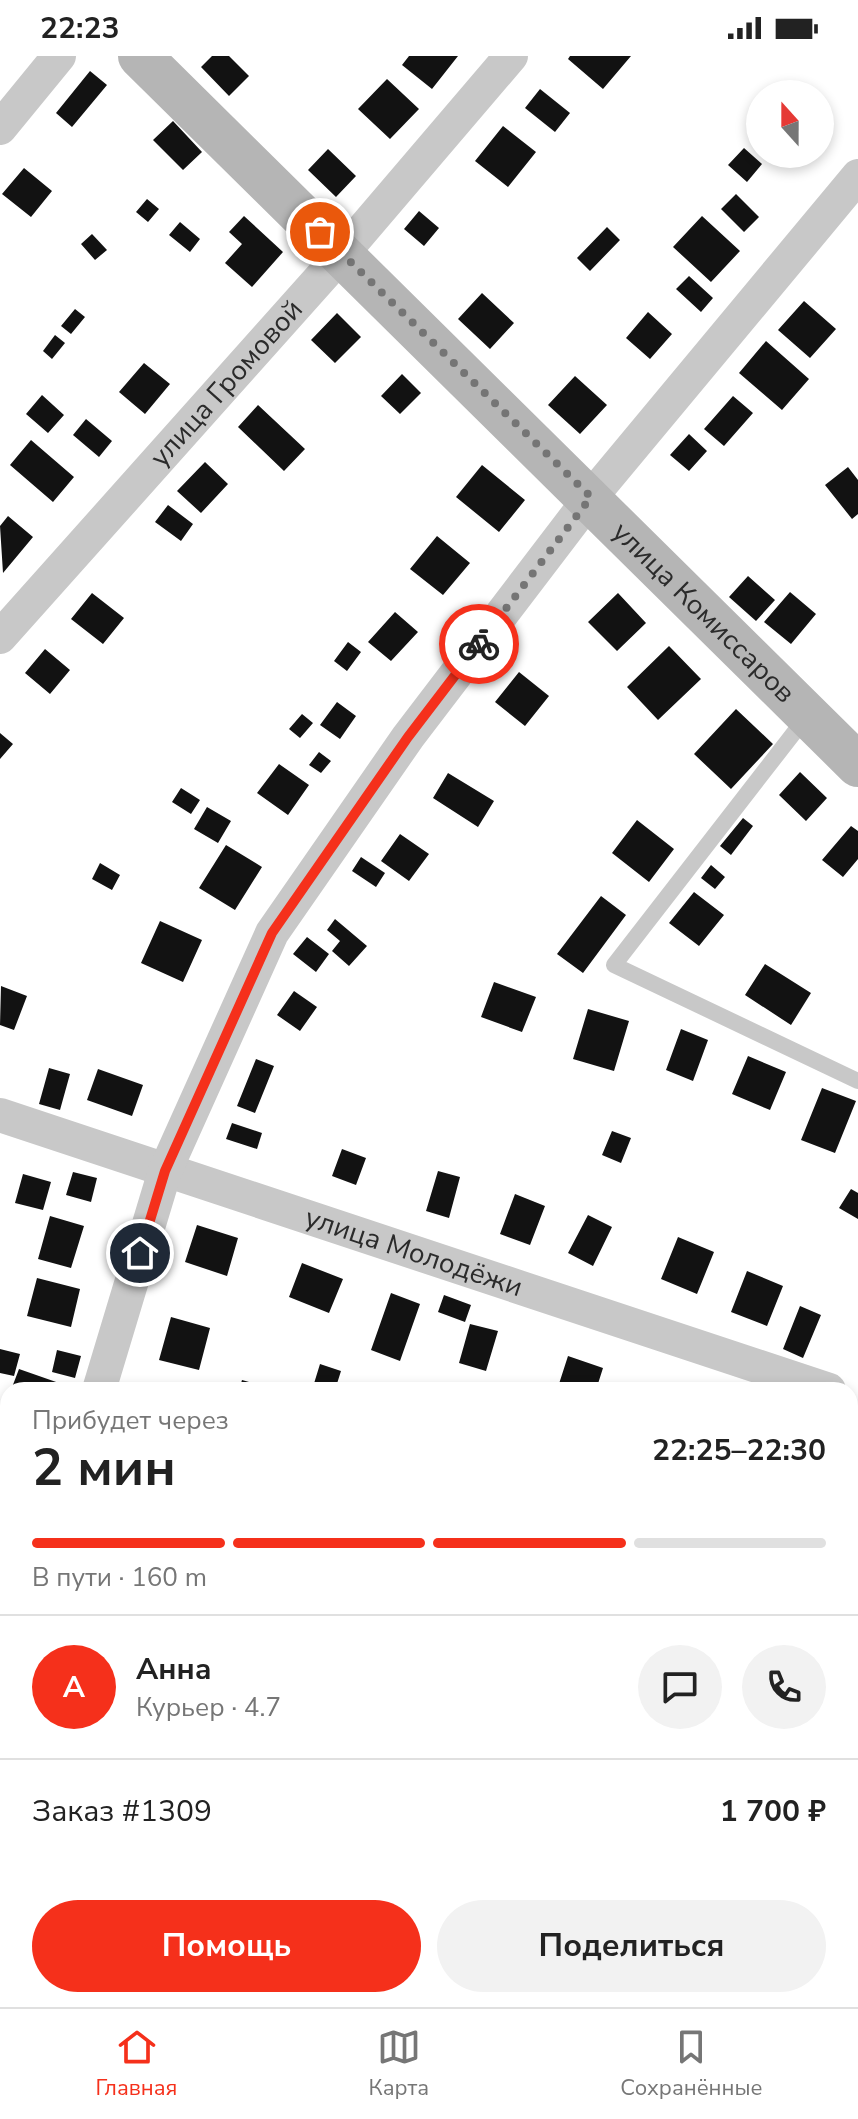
<!DOCTYPE html>
<html lang="ru">
<head>
<meta charset="utf-8">
<style>
	body { margin:0; font-family:"Nunito Sans",sans-serif; background:#f2f2f2; color:#222; height:100vh; display:flex; flex-direction:column; font-size:30px; white-space:nowrap }
	* { box-sizing:border-box; margin:0 }
	p { font-size:26px; color:#767676 }
	.icon { flex:none; width:44px; height:44px; fill:none; stroke:currentColor; stroke-width:2; stroke-linecap:round; stroke-linejoin:round }
	.map { position:relative; flex:1; overflow:hidden }
	.details { position:absolute; left:0px; top:1326px; width:858px; height:626px; display:flex; flex-direction:column; background:#fff; border-radius:24px 24px 0 0; box-shadow:0 4px 12px #0003 }
	.details>* { flex:none }
	.needle { width:52px; rotate:339deg }
	.controls { position:absolute; left:746px; top:24px; display:grid; gap:16px }
	.controls a { display:grid; place-items:center; width:88px; height:88px; border-radius:50%; background:#fff; box-shadow:0 4px 12px #0003; font-size:40px }
	.pin { position:absolute; display:grid; place-items:center; width:68px; height:68px; color:#fff; margin:-34px; border:4px solid #fff; border-radius:50%; box-shadow:0 2px 8px #0007 }
	.courier { position:absolute; display:grid; place-items:center; width:80px; height:80px; margin:-40px; border:6px solid #f5301b; border-radius:50%; background:#fff; color:#222; box-shadow:0 2px 10px #0007 }
	.head em { font-style:normal; font-weight:700 }
	.head div { display:flex; flex-direction:column-reverse }
	.head { display:flex; align-items:center; justify-content:space-between; height:136px; padding:0 32px }
	h1 { font-size:52px; font-weight:700; line-height:60px }
	.bar { display:grid; grid-template-columns:repeat(4,1fr); gap:12px 8px; align-content:center; height:96px; padding:0 32px }
	.bar i { height:10px; border-radius:6px; background:#e0e0e0 }
	.bar .current { background:#f5301b }
	.bar p { grid-column:span 4 }
	.line { display:flex; align-items:center; gap:20px; padding:0 32px; border-top:2px solid #e0e0e0 }
	.line div { flex:1 }
	.round { display:grid; place-items:center; flex:none; width:84px; height:84px; border-radius:42px; background:#f2f2f2 }
	.button { display:flex; gap:16px; margin-top:auto; padding:16px 32px }
	.button a { flex:1; height:92px; border-radius:48px; background:#f5301b; color:#fff; font-size:32px; font-weight:700; line-height:92px; text-align:center }
	.button a+a { background:#f2f2f2; color:#222 }
	.status { display:flex; justify-content:space-between; align-items:center; height:56px; padding:0 40px; background:#fff; direction:ltr }
	.status svg { height:22px; fill:currentColor }
	.dock { display:flex; justify-content:space-around; align-items:center; height:112px; border-top:2px solid #e0e0e0; background:#fff; font-size:22px; color:#767676 }
	.dock a { display:grid; justify-items:center; gap:4px }
	.dock .current { color:#f5301b }
	.map>svg:first-child { display:block }
	.building { fill:#121212 }
	.lines { fill:none; stroke-linecap:round; stroke-linejoin:round }
	.lane { stroke:#c8c8c8; stroke-width:16 }
	.street { stroke:#c8c8c8; stroke-width:34 }
	.secondary { stroke:#b5b5b5; stroke-width:44 }
	.done { stroke:#757575; stroke-width:8; stroke-dasharray:0 14.4 }
	.route { stroke:#f5301b; stroke-width:10 }
	.labels { text-anchor:middle; dominant-baseline:central; stroke-width:8; stroke-linejoin:round; paint-order:stroke }
	.street-label { font-size:28px; fill:#2b2b2b; stroke:#fff }
</style>
</head>
<body>
<div class="status"><b>22:23</b><svg viewBox="0 0 49 12"><path d="M0 12V9h3v3zM5 12V6h3v6zM10 12V3h3v9zM15 12V0h3v12zM26 1h20v11H26zM47 4h2v5h-2z"/></svg></div>
<div class="map">
<svg width="858" height="1951" viewBox="0 0 858 1951">
	<rect width="100%" height="100%" fill="#fff"/>
	<path class="building" d="M212,0H229L249,20L229,40L201,11Z
		M409,0H458L432,33L402,9Z
		M570,0H631L603,33L568,3Z
		M90,15L107,29L72,71L56,57Z
		M387,23L419,53L390,83L358,53Z
		M540,33L570,57L555,76L525,52Z
		M173,65L202,96L183,114L153,84Z
		M503,70L536,96L508,131L475,105Z
		M744,92L762,108L747,126L728,109Z
		M328,93L356,120L336,141L308,114Z
		M24,112L52,135L31,161L2,138Z
		M736,138L759,161L744,176L721,153Z
		M147,143L159,153L148,166L136,156Z
		M419,155L439,172L424,190L404,173Z
		M244,160L283,196L252,231L225,207L242,188L229,176Z
		M702,160L740,195L711,226L673,191Z
		M180,166L200,183L190,196L169,179Z
		M607,171L620,184L590,215L577,202Z
		M92,178L107,194L95,204L81,188Z
		M689,220L713,242L701,256L676,233Z
		M482,237L514,267L490,293L458,263Z
		M804,245L836,273L810,302L778,274Z
		M75,253L85,261L71,278L61,270Z
		M648,256L672,278L650,303L626,282Z
		M337,257L361,281L335,307L311,284Z
		M55,279L65,287L52,303L43,295Z
		M766,285L809,323L782,354L739,317Z
		M144,307L170,328L145,358L119,336Z
		M402,318L421,337L400,358L381,340Z
		M575,320L607,349L580,378L548,349Z
		M42,339L64,359L48,377L26,358Z
		M733,340L753,357L724,390L704,373Z
		M258,349L305,393L284,415L238,371Z
		M86,363L112,385L99,401L73,379Z
		M689,378L707,395L689,415L670,399Z
		M31,384L74,421L53,446L10,409Z
		M205,406L228,428L201,457L177,435Z
		M482,409L525,444L499,476L456,441Z
		M848,411L858,424V458L852,463L825,429Z
		M168,449L193,468L181,485L155,466Z
		M8,460L33,481L3,517L0,470Z
		M437,480L470,507L443,539L410,513Z
		M748,520L775,544L756,565L729,541Z
		M790,536L816,558L791,588L764,566Z
		M92,537L124,562L103,588L71,563Z
		M618,537L646,567L617,595L588,566Z
		M395,556L418,576L391,605L368,586Z
		M348,586L361,596L347,615L334,605Z
		M669,590L701,623L658,664L627,631Z
		M45,593L70,614L50,638L25,617Z
		M519,616L549,640L525,670L495,646Z
		M337,646L356,660L340,683L320,669Z
		M736,653L773,688L731,733L694,698Z
		M302,658L313,667L300,682L289,673Z
		M0,677L13,688L0,703Z
		M319,696L331,705L321,717L309,709Z
		M279,708L309,729L288,759L257,737Z
		M800,716L827,742L806,765L779,739Z
		M448,717L494,745L478,771L433,742Z
		M181,732L200,744L191,758L172,746Z
		M207,751L231,765L218,787L194,773Z
		M743,762L753,770L731,799L720,790Z
		M637,764L674,793L649,826L612,797Z
		M851,770L858,775V803L843,821L822,804Z
		M400,778L429,798L409,825L381,805Z
		M226,789L262,811L235,854L199,832Z
		M361,801L385,817L376,831L352,815Z
		M100,807L120,819L112,834L92,823Z
		M711,809L725,821L715,833L701,822Z
		M694,836L724,859L699,890L669,867Z
		M601,840L626,859L583,917L557,898Z
		M335,863L367,890L349,910L332,895L340,885L327,874Z
		M160,865L202,884L183,926L141,907Z
		M307,881L329,898L316,916L293,898Z
		M765,908L811,937L791,969L745,939Z
		M494,926L536,941L522,976L481,961Z
		M1,930L27,940L14,974L0,969Z
		M294,935L317,951L300,975L277,959Z
		M588,953L629,965L614,1015L573,1003Z
		M681,973L708,984L693,1025L666,1014Z
		M748,1000L786,1016L770,1054L732,1038Z
		M256,1003L274,1010L255,1057L237,1050Z
		M49,1012L70,1018L60,1054L39,1048Z
		M98,1013L143,1029L132,1060L87,1044Z
		M822,1032L856,1045L835,1097L801,1084Z
		M232,1067L262,1077L257,1093L226,1083Z
		M612,1075L631,1082L621,1107L602,1099Z
		M342,1093L366,1102L356,1129L332,1120Z
		M438,1115L460,1121L449,1162L426,1155Z
		M73,1116L97,1122L91,1146L66,1139Z
		M23,1118L51,1126L43,1154L15,1147Z
		M851,1133L858,1137V1163L839,1152Z
		M515,1138L545,1150L530,1189L500,1178Z
		M588,1159L612,1171L593,1210L568,1197Z
		M50,1160L84,1170L71,1212L38,1203Z
		M197,1169L238,1182L227,1220L185,1206Z
		M678,1181L714,1196L697,1238L661,1223Z
		M302,1207L343,1223L329,1257L289,1241Z
		M747,1215L783,1230L767,1270L731,1256Z
		M37,1222L80,1233L71,1271L27,1260Z
		M391,1237L420,1248L400,1305L371,1294Z
		M444,1239L471,1249L465,1266L438,1256Z
		M800,1250L821,1259L803,1302L783,1293Z
		M171,1261L210,1272L199,1314L159,1304Z
		M470,1268L498,1275L486,1315L459,1307Z
		M0,1293L20,1298L14,1320L0,1317Z
		M57,1294L81,1300L75,1322L52,1316Z
		M568,1300L603,1312L596,1334H557Z
		M320,1308L341,1315L335,1334H312Z
		M19,1313L59,1327L56,1334H11Z
		M242,1324L274,1333V1334H239Z
		M1,1397L8,1399V1430L0,1429Z
		M0,1486L8,1487L7,1534L0,1532Z
		M858,1588V1640L850,1637V1608Z
		M850,1666L858,1669V1707L850,1704Z
		M0,1742L8,1746V1797L0,1794Z
		M66,1944H110L108,1951H63Z
		M346,1944H379L384,1945L383,1951H345Z
		M569,1944H606L604,1951H567Z"/>
	<g class="lines">
		<path class="lane" d="M807,660L614,909L858,1025"/>
		<g class="street">
			<path d="M0,72L59,0"/>
			<path id="s1" d="M0,581L342,198L511,0"/>
			<path id="s2" d="M0,1059L829,1334"/>
			<path d="M99,1334L165,1115L272,877L408,681L591,441L858,120"/>
			<path d="M0,1658L8,1632"/>
			<path d="M0,1709L8,1711"/>
			<path d="M781,1944L803,1951"/>
			<path d="M27,1951V1944"/>
			<path d="M421,1951L423,1944"/>
			<path d="M855,1951L858,1941"/>
		</g>
		<path class="secondary" id="s3" d="M140,0L858,709"/>
	</g>
	<g class="lines">
		<path class="done" d="M320,176L591,441L479,588"/>
		<path class="route" d="M140,1197L165,1115L272,877L408,681L479,588"/>
	</g>
	<g class="labels">
		<g class="street-label">
			<text stroke="none"><textPath href="#s1" startOffset="340">улица Громовой</textPath></text>
			<text stroke="none"><textPath href="#s3" startOffset="792">улица Комиссаров</textPath></text>
			<text stroke="none"><textPath href="#s2" startOffset="436">улица Молодёжи</textPath></text>
		</g>
	</g>
</svg>
<div class="controls">
<a><svg class="needle" viewBox="-14 -14 28 28"><path d="M0-13l5 13h-10z" fill="#e53935"/><path d="M0 13l5-13h-10z" fill="#767676"/></svg></a>
</div>
<div class="pin" style="left:320px;top:176px;background:#ea580c"><svg class="icon" aria-label="bag" viewBox="0 0 24 24"><path d="M5 8h14l-1 12H6zM9 8a3 3 0 0 1 6 0"/></svg></div>
<div class="pin" style="left:140px;top:1197px;background:#1f2937"><svg class="icon" aria-label="home" viewBox="0 0 24 24"><path d="M3 11l9-7 9 7M6 9v11h12V9"/></svg></div>
<div class="courier" style="left:479px;top:588px"><svg class="icon" aria-label="bike" viewBox="0 0 24 24"><circle cx="6" cy="16" r="4"/><circle cx="18" cy="16" r="4"/><path d="M6 16l4-8h5l3 8M10 8l3 8H6M13 5h3"/></svg></div>
<section class="details">
<div class="head"><div><h1>2 мин</h1><p>Прибудет через</p></div><em>22:25–22:30</em></div>
<div class="bar"><i class="current"></i><i class="current"></i><i class="current"></i><i></i><p>В пути · 160 m</p></div>
<div class="line" style="height:144px"><b class="round" style="background:#f5301b;color:#fff">А</b><div><b>Анна</b><p>Курьер · 4.7</p></div><a class="round"><svg class="icon" aria-label="chat" viewBox="0 0 24 24"><path d="M4 5h16v11H9l-5 4z"/></svg></a><a class="round"><svg class="icon" aria-label="phone" viewBox="0 0 24 24"><path d="M5 4h4l2 5-3 2q2 4 5 5l2-3 5 2v4C11 20 4 13 5 4z"/></svg></a></div>
<div class="line" style="height:104px"><div>Заказ #1309</div><b>1 700 ₽</b></div>
<div class="button"><a>Помощь</a><a>Поделиться</a></div>
</section>
</div>
<nav class="dock">
<a class="current"><svg class="icon" aria-label="home" viewBox="0 0 24 24"><path d="M3 11l9-7 9 7M6 9v11h12V9"/></svg>Главная</a>
<a><svg class="icon" aria-label="map" viewBox="0 0 24 24"><path d="M3 6l6-2 6 2 6-2v14l-6 2-6-2-6 2zM9 4v14M15 6v14"/></svg>Карта</a>
<a><svg class="icon" aria-label="saved" viewBox="0 0 24 24"><path d="M7 4h10v16l-5-4-5 4z"/></svg>Сохранённые</a>
</nav>
</body>
</html>
